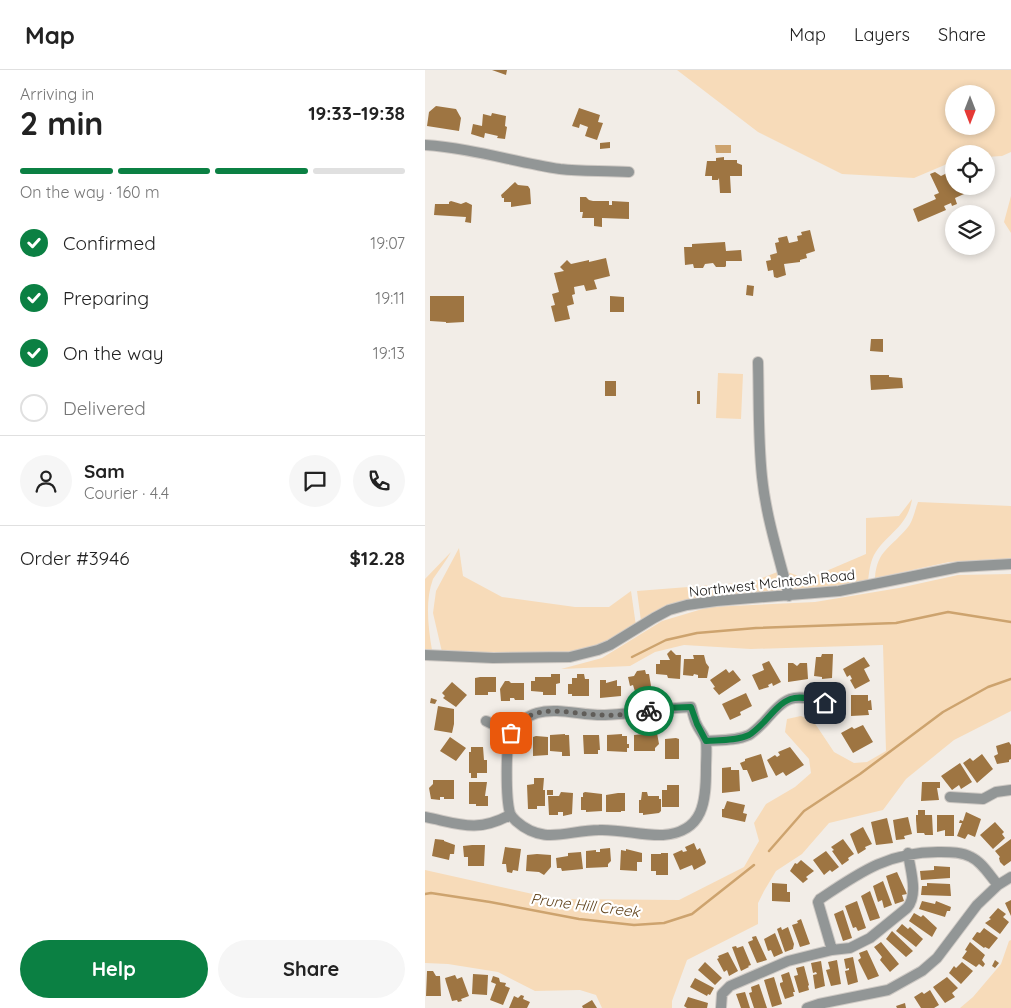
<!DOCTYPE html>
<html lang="en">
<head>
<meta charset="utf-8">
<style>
	body { margin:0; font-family:Quicksand,sans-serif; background:#f6f6f6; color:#222; height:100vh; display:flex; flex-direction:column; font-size:19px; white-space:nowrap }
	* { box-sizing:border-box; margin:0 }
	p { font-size:16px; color:#767676 }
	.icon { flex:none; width:28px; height:28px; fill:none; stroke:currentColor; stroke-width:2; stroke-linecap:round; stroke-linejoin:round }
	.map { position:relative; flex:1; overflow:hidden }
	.panel { display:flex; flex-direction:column; background:#fff; width:425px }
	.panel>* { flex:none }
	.needle { width:32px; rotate:180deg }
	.tools { position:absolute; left:520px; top:15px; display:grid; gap:10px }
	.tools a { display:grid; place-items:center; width:50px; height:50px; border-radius:50%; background:#fff; box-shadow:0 2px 8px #0003; font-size:25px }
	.pin { position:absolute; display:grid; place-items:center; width:42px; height:42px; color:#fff; margin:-21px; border-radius:10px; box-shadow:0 2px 8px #0006 }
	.courier { position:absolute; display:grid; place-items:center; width:50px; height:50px; margin:-25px; border:4px solid #0b8043; border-radius:50%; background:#fff; color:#222; box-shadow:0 1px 6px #0007 }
	.headline em { font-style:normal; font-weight:700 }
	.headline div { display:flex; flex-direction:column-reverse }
	.headline { display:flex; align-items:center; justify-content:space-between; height:85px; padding:0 20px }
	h1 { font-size:32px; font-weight:700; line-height:38px }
	.bar { display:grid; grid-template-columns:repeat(4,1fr); gap:8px 5px; align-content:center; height:60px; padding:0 20px }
	.bar i { height:6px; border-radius:4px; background:#e0e0e0 }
	.bar .current { background:#0b8043 }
	.bar p { grid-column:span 4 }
	.line { display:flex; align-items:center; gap:12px; padding:0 20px; border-top:1px solid #e0e0e0 }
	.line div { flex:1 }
	.round { display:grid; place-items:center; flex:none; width:52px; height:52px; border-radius:26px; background:#f6f6f6 }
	ol { padding:0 20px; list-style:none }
	li { display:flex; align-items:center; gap:15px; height:55px }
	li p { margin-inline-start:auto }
	li .icon { padding:5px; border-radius:50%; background:#0b8043; color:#fff; stroke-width:4 }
	li:last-child { color:#767676 }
	li i { width:28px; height:28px; border:2px solid #e0e0e0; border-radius:50% }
	.cta { display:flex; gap:10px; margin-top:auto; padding:10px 20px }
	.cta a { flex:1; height:58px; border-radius:30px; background:#0b8043; color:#fff; font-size:20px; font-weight:700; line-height:58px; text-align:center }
	.cta a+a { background:#f6f6f6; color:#222 }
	header { display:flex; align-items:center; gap:30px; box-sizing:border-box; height:70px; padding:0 25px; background:#fff; border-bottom:1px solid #e0e0e0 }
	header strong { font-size:24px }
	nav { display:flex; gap:28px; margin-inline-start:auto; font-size:18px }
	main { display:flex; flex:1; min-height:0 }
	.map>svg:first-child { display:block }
	.green { fill:#f7dbb9; fill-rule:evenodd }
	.water { fill:#cda36e }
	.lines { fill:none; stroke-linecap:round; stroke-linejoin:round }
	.stream { stroke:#cda36e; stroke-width:2.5 }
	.building { fill:#9e7542 }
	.minor-casing { stroke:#cec9c4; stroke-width:12 }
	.minor { stroke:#929696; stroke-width:10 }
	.done { stroke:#605d59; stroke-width:5; stroke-dasharray:0 9 }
	.route { stroke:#0b8043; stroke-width:6 }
	.labels { text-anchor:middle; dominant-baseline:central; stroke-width:4.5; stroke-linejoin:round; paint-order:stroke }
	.street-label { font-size:14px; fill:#110f0d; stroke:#fff }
	.water-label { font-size:15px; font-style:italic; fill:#60421a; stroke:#fff }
</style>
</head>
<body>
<header>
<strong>Map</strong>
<nav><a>Map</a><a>Layers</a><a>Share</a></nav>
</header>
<main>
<section class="panel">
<div class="headline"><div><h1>2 min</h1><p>Arriving in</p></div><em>19:33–19:38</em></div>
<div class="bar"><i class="current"></i><i class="current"></i><i class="current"></i><i></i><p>On the way · 160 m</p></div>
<ol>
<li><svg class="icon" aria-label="check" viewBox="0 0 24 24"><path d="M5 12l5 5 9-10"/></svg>Confirmed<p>19:07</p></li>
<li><svg class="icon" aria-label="check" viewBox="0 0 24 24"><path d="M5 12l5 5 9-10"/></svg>Preparing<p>19:11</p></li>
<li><svg class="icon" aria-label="check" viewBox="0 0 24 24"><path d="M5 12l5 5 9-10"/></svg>On the way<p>19:13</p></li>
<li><i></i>Delivered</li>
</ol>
<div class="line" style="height:90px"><a class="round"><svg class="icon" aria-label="person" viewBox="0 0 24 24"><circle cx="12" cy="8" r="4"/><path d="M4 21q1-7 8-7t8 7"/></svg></a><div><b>Sam</b><p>Courier · 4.4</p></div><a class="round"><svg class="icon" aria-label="chat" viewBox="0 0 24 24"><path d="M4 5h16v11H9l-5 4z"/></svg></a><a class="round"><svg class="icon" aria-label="phone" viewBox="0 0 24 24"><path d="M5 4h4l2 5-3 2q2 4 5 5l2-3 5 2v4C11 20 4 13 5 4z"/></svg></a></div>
<div class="line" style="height:65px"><div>Order #3946</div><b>$12.28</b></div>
<div class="cta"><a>Help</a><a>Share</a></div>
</section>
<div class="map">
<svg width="586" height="938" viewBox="0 0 586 938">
	<rect width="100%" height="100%" fill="#f2ede7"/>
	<path class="green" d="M252,0H586V82L577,86L561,87V84H529V91L489,108L417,104L333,62ZM529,24H561V56H529Z
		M586,126V163L579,152Z
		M293,303L318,304L316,349L291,348Z
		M487,429C483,457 461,464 449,485C445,493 444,502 443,512L365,523L360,501L376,507L392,505L441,484V448L474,446Z
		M493,432L586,436V490L571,489L524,492L450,508C452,480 466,478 483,457C488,451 490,440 493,432Z
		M34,478L38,506L77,527L150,537H184L206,521L211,556L193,567L157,582L129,584L17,582L8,543L11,521Z
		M26,482C21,491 14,500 8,509C0,530 3,557 7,580L0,579V509Z
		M355,501L361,523L294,525L251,532L216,551L212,521L327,512Z
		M586,504V641L529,670L481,709L458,740L404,753L377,784L351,801L339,821L333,833V854L262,890L247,931V938H177L171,925L155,920L110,921L73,902L23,894L0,893V800L130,829L254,830L319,797L334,771L329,753L341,734L370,717L386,703L384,689L360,662L362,649L376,646L389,652L409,682L429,693L442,692L461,681L458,575L326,579L259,575L230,582L205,596L136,599L177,588L237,551L284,537L390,532L474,518L533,505Z
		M586,870V938H535L548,927L576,894L584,871Z"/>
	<path class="water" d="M290,75H306V83H291Z"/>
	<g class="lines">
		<path class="stream" d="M207,587L241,570L272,563L331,558L471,553L523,542L586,552
			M344,781L379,741L435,704L518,642L563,617L586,609
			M0,824L6,823L65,832L154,849L209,855L239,853L267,844L329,795"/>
	</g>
	<path class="building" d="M67,0H82L81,5Z
		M11,36L31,39L36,48L34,61L2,56L4,42Z
		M154,38L175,45L173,52L178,53L172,70L160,66L163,57L155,54L154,58L147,56Z
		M67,43L81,46L80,56L82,57L80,69L72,68L73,66L60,63L59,68L46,64L48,54L57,56L58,44L66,46Z
		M185,72V78L175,79V73Z
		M299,87V90H312V93L317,95V106H305L306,123H295L294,108L293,110H287V106H280L282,91H291V88Z
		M510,102L516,106L524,102L527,110L529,109V116H546L548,120L530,128L532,134L527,136L526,133L519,136L521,140L493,152L488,139L511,129L509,125L514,123L505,104Z
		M90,112L93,115L103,116L105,119L106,134L86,137V132H79V128H77L76,125Z
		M155,127H161L164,130L168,131H184V135H187V131L204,132V149L177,148V157L169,156V148H157L158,142H155Z
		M26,131L36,134L41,132L47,135L46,153L40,152L41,147L9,145L10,134H24V132Z
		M385,160L390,181L381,184L382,188L375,190V192L359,194L361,205L352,208L349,207L348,200L343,201L341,191L346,190L345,185L352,183L350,173L354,172L353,168L362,166L364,173L373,171L372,166L377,165L376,162Z
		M300,172L301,181L316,180L317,191H301V196L300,197H291L288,193L280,194L278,198H269L268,194L260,195L259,177H267V174Z
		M181,188L185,206L169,210L172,219L161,221L159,215L149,217L150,224L147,225L149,234L142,236L145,249L130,252L126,236L130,235L127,224L134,222L129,203L139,201L135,197L142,190L146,194L164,190V192Z
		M322,215L329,216L328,226L321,225Z
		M5,226H39V252L21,253V252L5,251Z
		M185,226L199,227V242H185Z
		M446,269H458V282L445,281Z
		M445,305H464V307L477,308L478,318L446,320Z
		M180,311H191V326H180Z
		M272,321H275V334H272Z
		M246,580L251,585H256L255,609L243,608L242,605L231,604V594H235V590H245L242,584Z
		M397,584H408L407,608L397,609V607L389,606L391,587H396Z
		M268,585H279L281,593L284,597L282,608H273V605L269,604L268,606L258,605L259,589H269Z
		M439,587L445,596L439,599L445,611L430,619L425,610L427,609L425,605L422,607L418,599Z
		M344,591L356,612L348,616L347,613L343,615L344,617L334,620L327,605L339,600L337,594Z
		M363,593H368L372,596L375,593H382L383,609L363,612Z
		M301,599L304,603L308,600L316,610L294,625L288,618L290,617L285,610Z
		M220,600L221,604H224L227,622L221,623L219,621L220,624L211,625L208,615L205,616L203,607L209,606L212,601Z
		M126,604H135V613L131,614V625H118V622L106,621V611H110V607H126Z
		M152,604H159L160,609H164V626H147V624H143V614H147V608H152Z
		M55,607H71V622H63V625H50V608Z
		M175,610H181V613L192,610V616H196V626L175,628Z
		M80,611H84L86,613H99V630H90L89,628H85V631H76L75,619Z
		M27,612L42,625L31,637L18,628L20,626L17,623Z
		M321,623L327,636L315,642L316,645L305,650L297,634Z
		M426,625H443V631L446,630L447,640H443L444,645L426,646Z
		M6,628L12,630L10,634L5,633Z
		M13,636L29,639V654L27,663L9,660Z
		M438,655L448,672L428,683L416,663L427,657L429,659Z
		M219,662L232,663L234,674L230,678V681H209V665L219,664Z
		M140,664V665H144L145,686H137V682L125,681V665Z
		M197,664V666H202V674H204V678H202V682L182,681V665Z
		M158,665H174L175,680H173V684H159Z
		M111,666L123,667V685L108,686V667Z
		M25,667L41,678L31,691L15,681Z
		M251,668L254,669V689H240V669Z
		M584,672L586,675V689L584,690V692L572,694L569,686L573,684L571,676Z
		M46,677H58L59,690H62V703H52V708H46V703H44V682H46Z
		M365,677L379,695L361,706L358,702L351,706L342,690L350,685L352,687L355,685L353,682Z
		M336,684L343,707L327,712L322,700H318L315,693L320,691V689Z
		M557,684L568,699L552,713L538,693L545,688L548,691Z
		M535,693L547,712L536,719L534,715L527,720L516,706Z
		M306,697V700H314L315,721L297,723V698Z
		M109,708H119L118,720H120V736H112V739H103L102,715L109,714Z
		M8,710H29V729H19V727H15V730L6,729L4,718L8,714Z
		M44,712H62L60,726H63V736H51V734H44Z
		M497,712H515V718H512L514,730L496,731Z
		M242,715H254V737H237V720H242Z
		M122,720H128V725H122Z
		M136,722L148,723L147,744L138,746V742H133V745H124L123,726H134Z
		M160,722L177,724V741L161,742V740H156V727H158V723Z
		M217,722H222L223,726H234V729H236V741L234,743L218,745V743H214V730H216Z
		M193,723H200V741H196V742H181V725Z
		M302,731L320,735L318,743L322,744L320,752L297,747V739H299Z
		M493,740H500V745H507L508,765H500L499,763H492L491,750V745H493Z
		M541,742L556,749L550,767L543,764L540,769L532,766L537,753H534L535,750L538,751Z
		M512,745H529V766H520V760L512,762Z
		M483,747L487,764L479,766L480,769L471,770L468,750Z
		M462,748L468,773L451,775L446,752Z
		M570,752L579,762L577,764L580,768L568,779L555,765Z
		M438,757L447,774L440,777L441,779L433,784L425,764Z
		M10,769L19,770V771L30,775L29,784H25L24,790L7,786Z
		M418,769L429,784L423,788L424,790L417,795L407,781L409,780L406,777Z
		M586,769V791L579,796L575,792L574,788L575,787L570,781Z
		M269,773L272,780L275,778L281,792L280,794L269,800L267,795L255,800L248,784L257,780L258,782L262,781L260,777Z
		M47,775H60L59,796H43V787H39L38,776Z
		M80,777L96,779L93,801L88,800L87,803L82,802L81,794H77Z
		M185,778L186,791L183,794V797L161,798V781L171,780V782H175V779Z
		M201,779L217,783V792H212V801L195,800L196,780L201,781Z
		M401,781L414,797L407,802L405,800L399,805L388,790Z
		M156,782L158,799L137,801L136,798H132L131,788L143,786V783Z
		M236,783H243V805H231V801H226V784H236Z
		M112,784L126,785V797L119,805L114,802L101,801L102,785Z
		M376,790L389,801L381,807L383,809L378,813L365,801L370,793L372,794Z
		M509,796L525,797V808L496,810L495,801L509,800Z
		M472,802L482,824L477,825L479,831L470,834L461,806Z
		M458,811L467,835L459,838L457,830L453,832L448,816Z
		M347,813L362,814V822H365V832L347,831Z
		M502,813L525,814L526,826L496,825L497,816H502Z
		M445,821L455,848L445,851L436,826Z
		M586,830V846L580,833Z
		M432,831L441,858L433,861L431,857L428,858L420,836Z
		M497,831L510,834L511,831L526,837L525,841H522L520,847L494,839Z
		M573,838L581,844L578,847L584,852L575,864L560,853L566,849L564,848Z
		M418,840L427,868L418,871L409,844Z
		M489,843L496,847L498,845L512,858L507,867L484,851Z
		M376,849L385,874L375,877L367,855L373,853L372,851Z
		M477,854L483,859L485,857L498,869L491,877L471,861Z
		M356,857L357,860L363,857L369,874L368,879L360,882L352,859Z
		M559,858L573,868L564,879L560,877L559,878L547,869L552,862L555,863Z
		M467,861L488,881L481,887L461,869Z
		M350,863L358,883L349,887L346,880L343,881L339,869Z
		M331,866L342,890L332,893L323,872L328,870L327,867Z
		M456,872L474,894L465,902L455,890L457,887L449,877Z
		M545,872L560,885L557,890L560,894L558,897L554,894L551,897L537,888L542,881L540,880Z
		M311,876L312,878L318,876L326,895L323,896L324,897L316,901L307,877Z
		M442,880L454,906L443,910L433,890L436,888L434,883Z
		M303,882L313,901L304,906L302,900L299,902L292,889L294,888L293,886Z
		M428,887L433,912L423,915L420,901L424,900V898L421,899L419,889Z
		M412,890L416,914L406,916L401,900L405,899L403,892Z
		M570,890L574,893L570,898L567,896Z
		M396,891L400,916L390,919L388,905L392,904L391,902L388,903L386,893Z
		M280,892L297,908L290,915L273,900Z
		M537,892L548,901L536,914L524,903L529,896L531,898Z
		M379,896L384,915L383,916L384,920L374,923L369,906L373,905L371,898Z
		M2,901H8L11,906H15L16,926H1Z
		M364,902L370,922H368L369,926L360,929L355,915V913L358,912L356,905Z
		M48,904L63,905L62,925L47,924Z
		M30,905L32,909L37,907L44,926L36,929L37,931L33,932L32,930L27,931L21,912L20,908Z
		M68,906L74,908L75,912L81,913L80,916L85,918L78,935L65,930L71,914L66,912Z
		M349,907L357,934L347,937L339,910Z
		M522,907L533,918L527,923L530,927L520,933L508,917Z
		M270,908L289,918L285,925L283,924L282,926L265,917Z
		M334,914L342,938H329L324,923L327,922L326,917Z
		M505,920L514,935L509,938H496L489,927L497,922L499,924Z
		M320,922L325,938H316L311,924Z
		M96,925L99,926L98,929L105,932L102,938H84L89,926L93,928Z
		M263,927L283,933L282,938H262L259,936Z
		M167,930L172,938H158L157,936Z
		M480,933L481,938H472L471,936Z"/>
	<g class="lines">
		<g class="minor-casing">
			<path id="minor" d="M0,75C46,78 90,92 135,99C158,102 181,100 204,102
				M333,292C334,330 333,369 337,407C341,447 354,487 364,526
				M0,585L68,588L145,587L173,580L185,575L229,548L244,540L262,535L291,531L414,521L534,497L586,494
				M266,637C268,643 269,650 272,655C274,660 280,666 281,672C282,680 281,690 281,698C281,731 279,762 238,765C218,766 195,759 174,760C143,760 119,776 91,751C89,749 86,746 85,743C81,730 80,675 86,664C91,654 102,646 112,643C133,637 158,646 180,645C209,644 237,638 266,637Z
				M61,651L86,663
				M281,671C295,670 311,671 324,665C329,662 335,656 339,652C361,627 367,622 400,633
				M525,727L558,729L571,722L586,720
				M0,747C35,754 51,763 85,745
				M407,880L393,832L395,829C435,802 465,781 516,782C526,782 537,782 546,787C557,792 565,806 573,815
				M296,938L297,924L305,916L363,891L407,880L425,878L445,868L482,838C494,824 485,800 483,783
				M382,938L394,934L463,920L497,901L512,888L552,835L573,815L586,807"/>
		</g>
		<use href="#minor" class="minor"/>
	</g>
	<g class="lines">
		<path class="done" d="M86,663C89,660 92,655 96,651C118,633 151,645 177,645C192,646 208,643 224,641"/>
		<path class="route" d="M224,641L238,638L266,637L272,654L281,671C295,670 311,671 324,665C329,662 335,656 339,652C361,627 367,622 400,633"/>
	</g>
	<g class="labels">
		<g class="street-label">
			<text transform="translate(347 513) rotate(-6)">Northwest McIntosh Road</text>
		</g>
		<g class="water-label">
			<text transform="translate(160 835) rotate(7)">Prune Hill Creek</text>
		</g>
	</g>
</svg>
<div class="tools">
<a><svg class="needle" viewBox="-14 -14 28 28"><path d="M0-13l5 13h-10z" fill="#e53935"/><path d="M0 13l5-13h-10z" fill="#767676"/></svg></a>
<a><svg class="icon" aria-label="locate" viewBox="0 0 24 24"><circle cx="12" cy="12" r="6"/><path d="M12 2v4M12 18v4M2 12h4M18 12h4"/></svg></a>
<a><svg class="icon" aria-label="layers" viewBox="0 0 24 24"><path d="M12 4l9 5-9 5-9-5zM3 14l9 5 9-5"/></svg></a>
</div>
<div class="pin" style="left:86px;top:663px;background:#ea580c"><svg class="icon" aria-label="bag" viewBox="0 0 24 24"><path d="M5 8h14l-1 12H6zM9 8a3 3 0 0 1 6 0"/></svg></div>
<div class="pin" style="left:400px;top:633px;background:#1f2937"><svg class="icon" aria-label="home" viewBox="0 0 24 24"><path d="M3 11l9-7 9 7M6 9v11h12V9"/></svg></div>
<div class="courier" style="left:224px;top:641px"><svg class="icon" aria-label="bike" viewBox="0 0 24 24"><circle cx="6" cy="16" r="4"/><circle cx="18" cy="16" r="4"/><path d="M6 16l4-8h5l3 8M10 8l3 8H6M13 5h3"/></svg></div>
</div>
</main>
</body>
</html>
